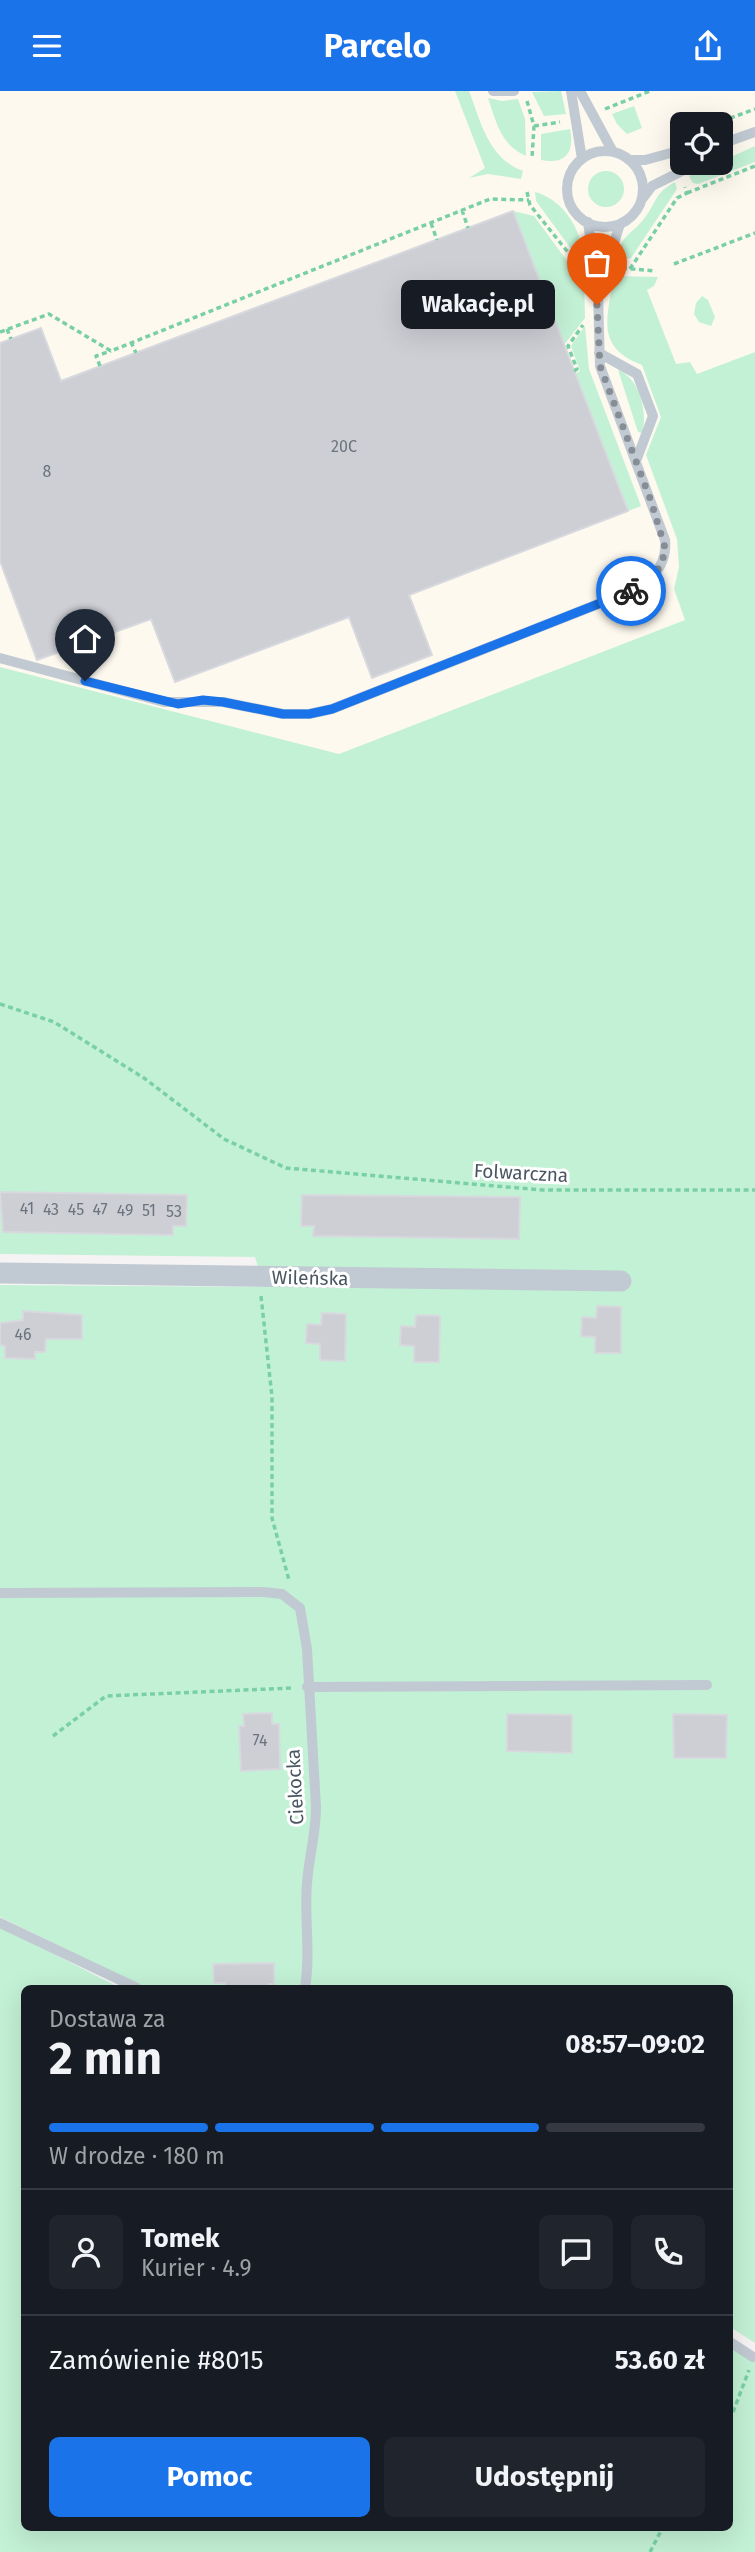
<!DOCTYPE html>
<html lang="pl">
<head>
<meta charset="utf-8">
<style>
	body { margin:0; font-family:"Fira Sans",sans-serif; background:#20242c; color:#f1f3f6; height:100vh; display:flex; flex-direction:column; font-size:26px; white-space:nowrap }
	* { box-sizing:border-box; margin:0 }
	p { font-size:23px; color:#9ea1a6 }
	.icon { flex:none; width:38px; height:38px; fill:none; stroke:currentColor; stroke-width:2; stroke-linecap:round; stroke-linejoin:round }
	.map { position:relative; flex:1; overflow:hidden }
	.details { position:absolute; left:21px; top:1894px; width:712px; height:546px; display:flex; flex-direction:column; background:#171b24; border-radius:10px; box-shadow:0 7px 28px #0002 }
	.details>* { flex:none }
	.buttons { position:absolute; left:670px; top:21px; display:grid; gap:14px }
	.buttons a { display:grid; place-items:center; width:63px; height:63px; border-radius:10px; background:#171b24; box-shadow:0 7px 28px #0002; font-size:35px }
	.pin { position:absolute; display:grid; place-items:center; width:60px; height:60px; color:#fff; margin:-72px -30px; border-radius:50% 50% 50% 0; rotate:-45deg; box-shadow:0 0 7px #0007 }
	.pin .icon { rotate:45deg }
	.courier { position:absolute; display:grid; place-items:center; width:70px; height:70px; margin:-35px; border:5px solid #1a73e8; border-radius:50%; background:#fff; color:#222; box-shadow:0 2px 9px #0007 }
	.bubble { position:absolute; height:49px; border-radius:10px; background:#171b24; box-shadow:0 7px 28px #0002; font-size:23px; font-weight:700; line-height:49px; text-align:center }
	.head em { font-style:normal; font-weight:700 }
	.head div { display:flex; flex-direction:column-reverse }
	.head { display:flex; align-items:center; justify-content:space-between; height:119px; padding:0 28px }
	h1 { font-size:46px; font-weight:700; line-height:52px }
	.bar { display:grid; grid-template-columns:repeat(4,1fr); gap:10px 7px; align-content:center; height:84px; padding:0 28px }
	.bar i { height:9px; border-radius:5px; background:#363941 }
	.bar .selected { background:#1a73e8 }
	.bar p { grid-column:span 4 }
	.line { display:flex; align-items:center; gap:18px; padding:0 28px; border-top:2px solid #363941 }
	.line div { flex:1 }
	.round { display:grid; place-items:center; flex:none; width:74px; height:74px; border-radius:10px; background:#20242c }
	.button { display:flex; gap:14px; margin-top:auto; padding:14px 28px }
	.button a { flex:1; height:80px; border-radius:10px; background:#1a73e8; color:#fff; font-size:28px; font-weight:700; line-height:80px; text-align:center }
	.button a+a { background:#20242c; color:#f1f3f6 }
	header { display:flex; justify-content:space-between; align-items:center; height:91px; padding:0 28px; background:#1a73e8; color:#fff; font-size:32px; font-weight:700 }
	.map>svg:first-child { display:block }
	.commercial { fill:#fdf9ef; fill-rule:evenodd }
	.green { fill:#c3f1d5 }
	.building { fill:#cdcfd5; stroke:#d7d9de; stroke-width:2 }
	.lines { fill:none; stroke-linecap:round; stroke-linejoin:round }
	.path { stroke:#7ad0a6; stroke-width:3.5; stroke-dasharray:5 3.5; stroke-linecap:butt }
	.service { stroke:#c1cad2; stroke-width:10 }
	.minor { stroke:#c1cad2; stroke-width:21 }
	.done { stroke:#868d94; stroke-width:7; stroke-dasharray:0 12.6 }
	.route { stroke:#1a73e8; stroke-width:9 }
	.labels { text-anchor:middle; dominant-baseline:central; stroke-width:6; stroke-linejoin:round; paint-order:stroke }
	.number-label { font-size:16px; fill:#6b747e }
	.street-label { font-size:19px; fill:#4a5661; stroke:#fff }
</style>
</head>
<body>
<header><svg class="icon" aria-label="menu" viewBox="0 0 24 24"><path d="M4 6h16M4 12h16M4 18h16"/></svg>Parcelo<svg class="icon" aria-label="share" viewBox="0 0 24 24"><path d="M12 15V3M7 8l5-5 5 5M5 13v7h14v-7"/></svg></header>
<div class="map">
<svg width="755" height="2461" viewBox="0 0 755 2461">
	<rect width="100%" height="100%" fill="#f5f3f3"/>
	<path class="commercial" d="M0,0H755V261L707,566L375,695L0,611ZM682,33H721V72H682Z"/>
	<path class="green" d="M455,0H469C481,31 488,67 523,80L521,88L488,83L469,87L485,77Z
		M561,0L566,23L544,25L532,1Z
		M488,7L502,10L518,8L525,28L526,65C501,55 496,30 488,7Z
		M634,15L642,37L627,43L617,33L612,23Z
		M570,38C575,62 565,74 541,69V43Z
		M755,55V71L698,93L693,92L689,85Z
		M588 98a18 18 0 1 1 36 0a18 18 0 1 1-36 0Z
		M675,91L677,98L631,167L617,169C621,143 629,146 643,129C657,112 653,103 675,91Z
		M535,101C563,108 582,139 583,166H577L536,110Z
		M513,120L534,125L576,182H584L585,227L564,254Z
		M614,185L658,186L654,195L647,199L676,273L690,271L697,283L755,261V2252L730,2236V1897H146L0,1826V1194L264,1196L255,1166L0,1163V576L339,663L685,529L674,498L679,476L677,448L646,364L661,326L642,274C595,256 607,227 614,185Z
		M702,205L708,209L715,226L711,235L699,231L694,223L696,212Z
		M585,235L589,278L641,415L628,420L575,283L580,280L571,255Z
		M618,279C640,287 648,322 642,342L638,341Z
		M0,1835L120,1897H24V2436H730V2255L755,2270V2461H0Z"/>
	<path class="building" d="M513,120L628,420L409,504L432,564L372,587L349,526L175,591L151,528L37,569L0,470V252L41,237L61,290Z
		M0,1101L187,1104L186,1135H173V1144L3,1141Z
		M302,1104L520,1106L519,1148L313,1145L314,1135H301Z
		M597,1215L621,1216V1262H595V1246L581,1245L582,1226L596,1227Z
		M23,1220L82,1224V1248H46L45,1261H35V1268L5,1267V1255L0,1254V1232L23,1229Z
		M322,1222L346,1223L345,1270L320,1269V1253L306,1252L307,1233L321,1234Z
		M416,1224L440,1225L439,1271H414V1255L400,1254L401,1235L415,1236Z
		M272,1622V1633H279L280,1678L241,1680L239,1635H244L243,1623Z
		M507,1623L572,1624V1662L507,1660Z
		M673,1623L727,1624L726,1667H674Z
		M274,1872V1893H269V1897H225V1892H214L213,1873Z"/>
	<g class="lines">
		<path class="path" d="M527,10L534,35L532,67
			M605,18L650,0
			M714,33L755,18
			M534,35L560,31
			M527,101L530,114L579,175
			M687,102L755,75
			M462,119L468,137
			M431,132L437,149
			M674,173L755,142
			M622,177L656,180
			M630,178L677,107L687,102L685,96
			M7,238L11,248
			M0,241L49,223L111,260L490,108L529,109
			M131,251L136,262
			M100,275L96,265L111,260
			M574,280L577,278L568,255L583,234
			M0,913L54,931L144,987L224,1048L286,1077L542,1099H755
			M261,1205L272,1306V1427L289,1489
			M53,1645L106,1605L292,1597
			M730,2329L749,2279
			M650,2461L663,2436"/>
		<path class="service" d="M493,0H514
			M571,0L582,68
			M580,0L613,61
			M721,53L755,41
			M567 98a38 38 0 1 1 76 0a38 38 0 1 1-76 0Z
			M630,69H645L682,59
			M643,107L652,95L698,72
			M598,202L620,133
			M599,262L637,283L653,325L636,370
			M0,567L164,611H223L283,623H309L332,618L644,495C658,482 667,468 665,449L600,275L598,202L588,131
			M0,1502L263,1501L282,1503L300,1517L307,1558L316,1716C316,1742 309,1766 307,1792C304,1828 311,1862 305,1897
			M307,1596L707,1594
			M0,1832L137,1897
			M730,2251L753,2266"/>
		<path class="minor" d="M0,1182L621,1190"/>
	</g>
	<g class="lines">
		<path class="done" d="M597,214L600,275L651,410L666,460L655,485L644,495L631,500"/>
		<path class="route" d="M85,590L178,613L203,609L223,611L283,623H309L332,618L631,500"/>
	</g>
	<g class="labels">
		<g class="number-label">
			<text x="344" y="355">20C</text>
			<text x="47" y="380">8</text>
			<text x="27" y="1117">41</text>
			<text x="51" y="1118">43</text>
			<text x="76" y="1118">45</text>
			<text x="100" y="1118">47</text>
			<text x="125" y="1119">49</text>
			<text x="149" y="1119">51</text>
			<text x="174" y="1120">53</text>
			<text x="23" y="1243">46</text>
			<text x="260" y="1649">74</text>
		</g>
		<g class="street-label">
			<text transform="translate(521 1082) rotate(3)">Folwarczna</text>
			<text transform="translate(310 1187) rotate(1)">Wileńska</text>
			<text transform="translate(295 1696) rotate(-93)">Ciekocka</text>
		</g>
	</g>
</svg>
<div class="buttons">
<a><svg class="icon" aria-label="locate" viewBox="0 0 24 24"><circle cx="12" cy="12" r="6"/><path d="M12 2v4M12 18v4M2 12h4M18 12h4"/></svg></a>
</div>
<div class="pin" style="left:597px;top:214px;background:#ea580c"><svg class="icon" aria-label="bag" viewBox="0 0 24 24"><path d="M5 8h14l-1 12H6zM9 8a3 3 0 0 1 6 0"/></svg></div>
<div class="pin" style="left:85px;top:590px;background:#1f2937"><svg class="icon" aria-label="home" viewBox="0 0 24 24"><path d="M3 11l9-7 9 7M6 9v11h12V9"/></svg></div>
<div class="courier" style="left:631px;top:500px"><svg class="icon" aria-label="bike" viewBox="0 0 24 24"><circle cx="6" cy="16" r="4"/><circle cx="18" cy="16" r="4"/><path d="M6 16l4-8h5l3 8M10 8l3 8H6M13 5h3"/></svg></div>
<div class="bubble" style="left:401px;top:189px;width:154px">Wakacje.pl</div>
<section class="details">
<div class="head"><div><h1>2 min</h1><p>Dostawa za</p></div><em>08:57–09:02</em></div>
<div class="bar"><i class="selected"></i><i class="selected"></i><i class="selected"></i><i></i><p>W drodze · 180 m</p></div>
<div class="line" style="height:126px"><a class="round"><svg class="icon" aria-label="person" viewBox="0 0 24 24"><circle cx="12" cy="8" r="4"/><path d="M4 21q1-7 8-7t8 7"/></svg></a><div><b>Tomek</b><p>Kurier · 4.9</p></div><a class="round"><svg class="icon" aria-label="chat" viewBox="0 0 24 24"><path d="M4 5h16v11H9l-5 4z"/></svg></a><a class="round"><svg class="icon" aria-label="phone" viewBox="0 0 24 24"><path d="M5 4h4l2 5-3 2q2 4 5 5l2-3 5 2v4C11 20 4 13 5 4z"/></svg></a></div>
<div class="line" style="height:91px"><div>Zamówienie #8015</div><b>53.60 zł</b></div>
<div class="button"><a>Pomoc</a><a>Udostępnij</a></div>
</section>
</div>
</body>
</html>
